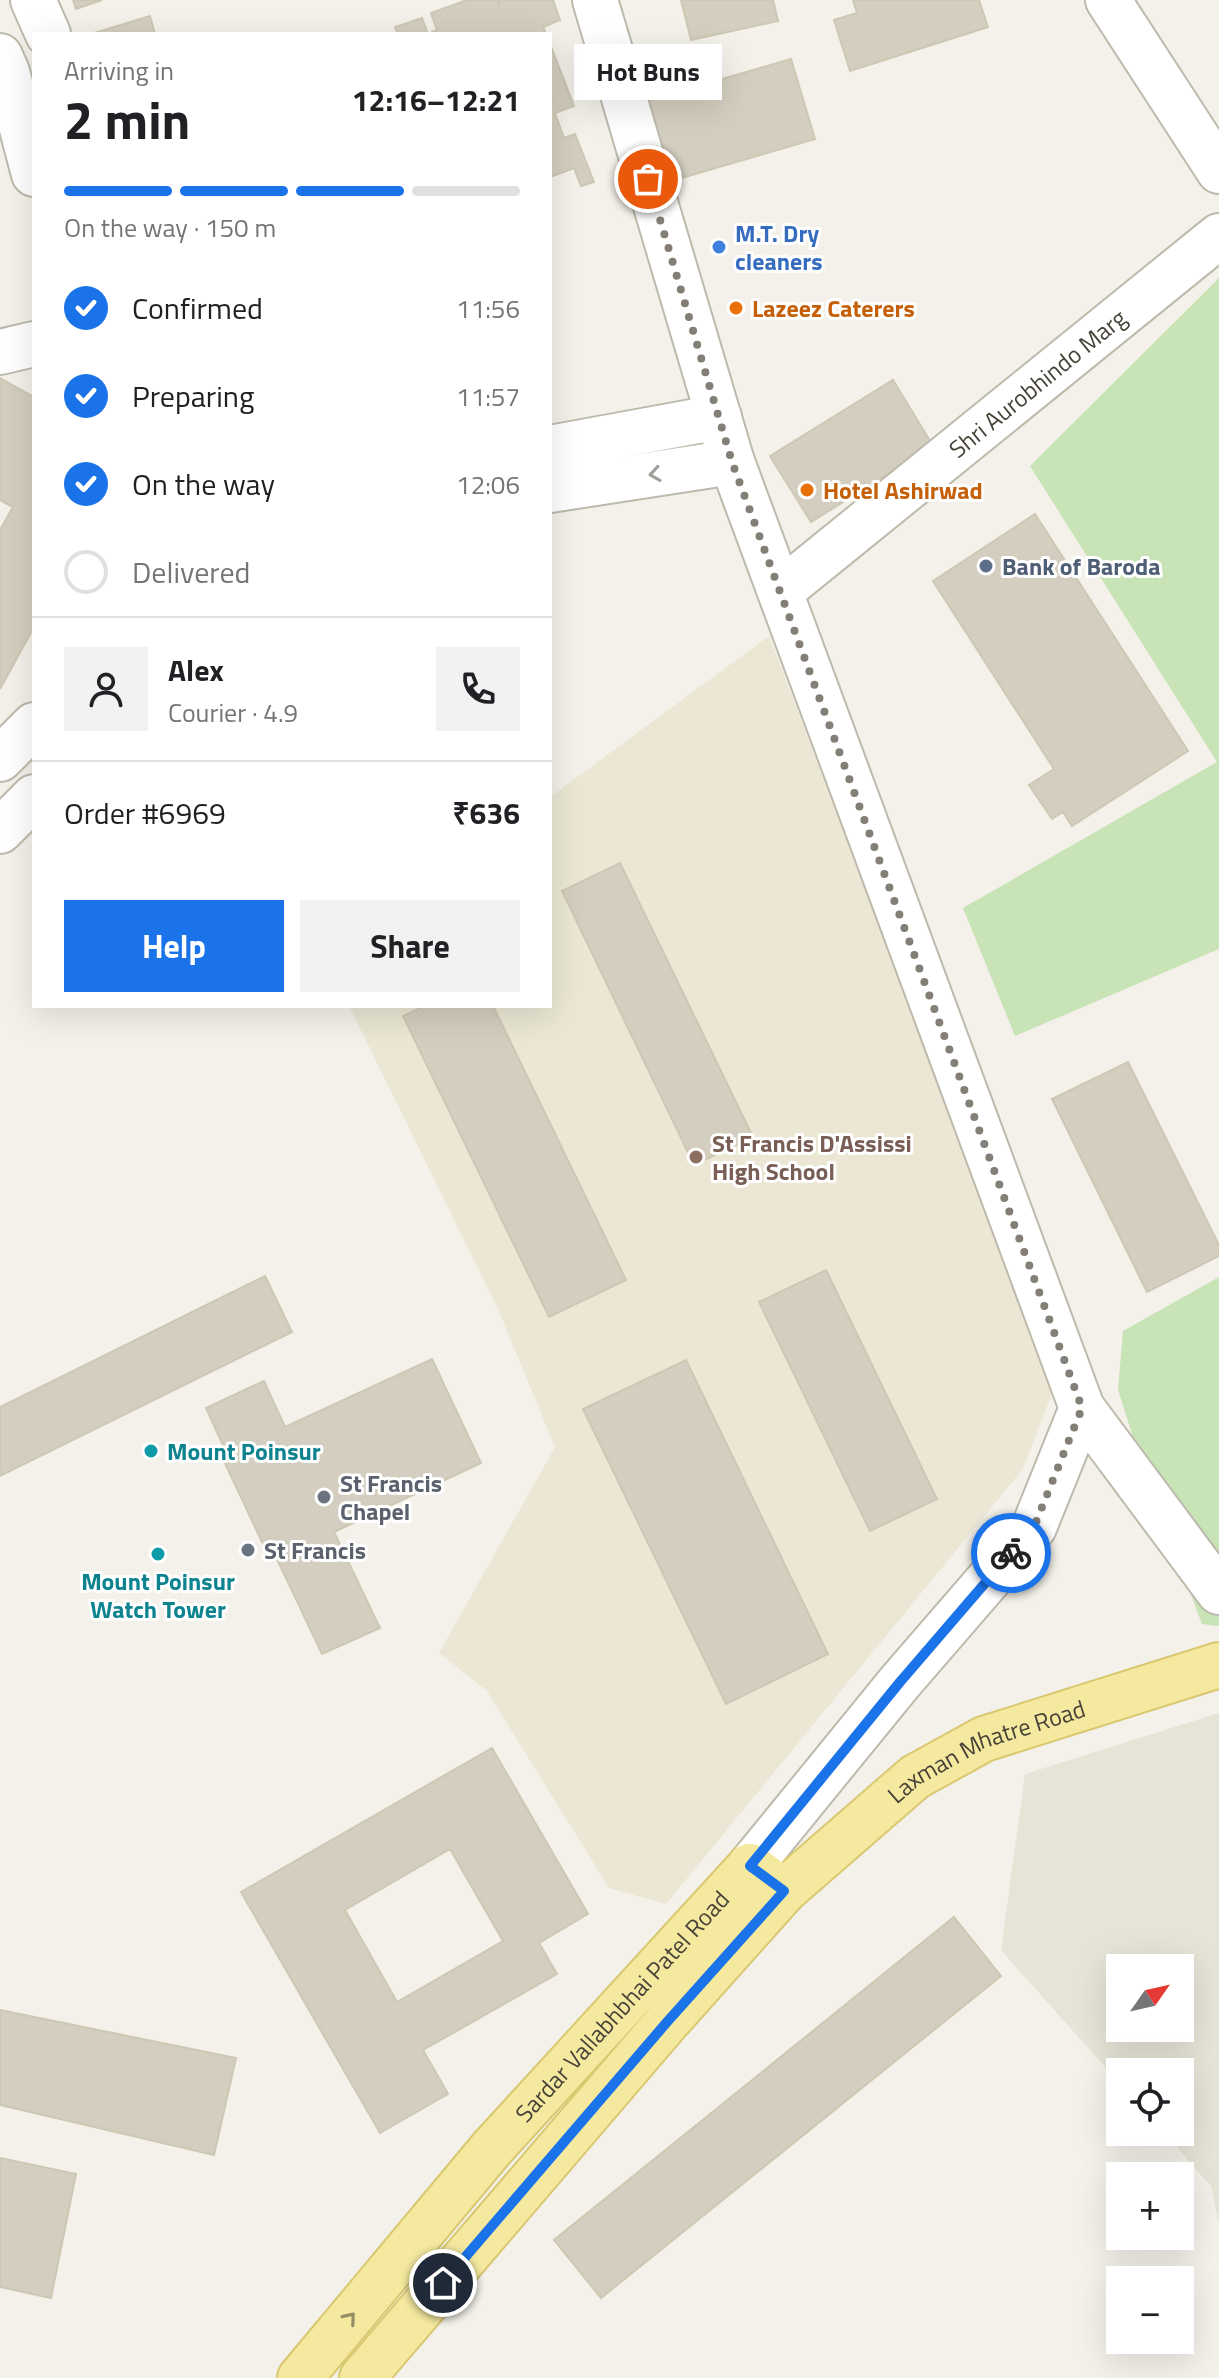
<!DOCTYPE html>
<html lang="en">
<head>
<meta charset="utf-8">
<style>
	body { margin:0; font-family:"Titillium Web",sans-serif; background:#f2f2f2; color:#202124; height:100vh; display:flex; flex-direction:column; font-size:30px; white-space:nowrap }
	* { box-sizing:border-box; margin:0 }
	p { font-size:26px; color:#757577 }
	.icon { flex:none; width:44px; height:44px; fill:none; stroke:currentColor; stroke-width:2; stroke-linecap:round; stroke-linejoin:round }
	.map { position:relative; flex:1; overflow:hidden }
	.panel { position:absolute; left:32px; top:32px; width:520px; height:976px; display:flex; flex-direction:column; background:#fff; border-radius:0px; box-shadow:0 8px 32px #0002 }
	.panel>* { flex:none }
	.needle { width:52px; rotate:56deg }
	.buttons { position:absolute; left:1106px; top:1954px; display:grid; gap:16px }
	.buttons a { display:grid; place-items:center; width:88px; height:88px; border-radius:0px; background:#fff; box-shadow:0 8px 32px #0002; font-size:40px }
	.pin { position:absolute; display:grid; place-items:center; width:68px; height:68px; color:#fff; margin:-34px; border:4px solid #fff; border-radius:50%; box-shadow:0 2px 8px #0007 }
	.courier { position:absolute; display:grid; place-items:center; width:80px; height:80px; margin:-40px; border:6px solid #1a73e8; border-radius:50%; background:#fff; color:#222; box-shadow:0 2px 10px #0007 }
	.bubble { position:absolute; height:56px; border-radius:0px; background:#fff; box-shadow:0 8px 32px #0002; font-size:26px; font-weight:700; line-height:56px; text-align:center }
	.overview em { font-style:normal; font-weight:700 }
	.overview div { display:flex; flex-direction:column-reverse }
	.overview { display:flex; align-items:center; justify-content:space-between; height:136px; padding:0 32px }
	h1 { font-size:52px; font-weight:700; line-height:60px }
	.bar { display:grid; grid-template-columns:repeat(4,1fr); gap:12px 8px; align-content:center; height:96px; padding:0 32px }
	.bar i { height:10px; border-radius:6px; background:#e0e0e0 }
	.bar .selected { background:#1a73e8 }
	.bar p { grid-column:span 4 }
	.line { display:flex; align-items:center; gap:20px; padding:0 32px; border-top:2px solid #e0e0e0 }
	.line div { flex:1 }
	.round { display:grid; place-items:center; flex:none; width:84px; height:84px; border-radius:0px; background:#f2f2f2 }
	ol { padding:0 32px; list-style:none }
	li { display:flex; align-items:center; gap:24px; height:88px }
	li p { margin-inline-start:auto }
	li .icon { padding:8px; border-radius:50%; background:#1a73e8; color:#fff; stroke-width:4 }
	li:last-child { color:#757577 }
	li i { width:44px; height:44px; border:4px solid #e0e0e0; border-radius:50% }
	.cta { display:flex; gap:16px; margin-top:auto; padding:16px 32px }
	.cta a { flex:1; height:92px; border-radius:0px; background:#1a73e8; color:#fff; font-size:32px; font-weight:700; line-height:92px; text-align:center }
	.cta a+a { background:#f2f2f2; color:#202124 }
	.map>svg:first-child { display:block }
	.residential { fill:#e6e4d7; fill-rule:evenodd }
	.education { fill:#ebe7d4 }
	.green { fill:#c8e3b5 }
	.building { fill:#d3cebf; stroke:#cec7b3; stroke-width:2; fill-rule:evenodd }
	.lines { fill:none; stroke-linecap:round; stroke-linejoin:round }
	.minor-casing { stroke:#bdbaac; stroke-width:48 }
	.major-casing { stroke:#d9c870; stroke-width:48 }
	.minor { stroke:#fff; stroke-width:44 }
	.major { stroke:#f5e99f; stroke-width:44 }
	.oneway { stroke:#a2a09c }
	.oneway2 { stroke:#958d66 }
	.done { stroke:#837f76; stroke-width:8; stroke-dasharray:0 14.4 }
	.route { stroke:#1a73e8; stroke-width:10 }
	.shop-dot { fill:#3f7fe0; stroke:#fff; stroke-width:3 }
	.food-dot { fill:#e8710a; stroke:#fff; stroke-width:3 }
	.service-dot { fill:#5c6f8a; stroke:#fff; stroke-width:3 }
	.education-dot { fill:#8d6e63; stroke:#fff; stroke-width:3 }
	.culture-dot { fill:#0f9aa8; stroke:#fff; stroke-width:3 }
	.worship-dot { fill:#6b7280; stroke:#fff; stroke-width:3 }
	.labels { text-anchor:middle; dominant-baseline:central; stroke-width:6; stroke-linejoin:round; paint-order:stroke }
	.shop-label { font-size:24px; font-weight:bold; fill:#366cbe; stroke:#fff; text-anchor:start }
	.food-label { font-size:24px; font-weight:bold; fill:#c56008; stroke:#fff; text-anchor:start }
	.street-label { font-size:24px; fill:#464238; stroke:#fff }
	.service-label { font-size:24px; font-weight:bold; fill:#4e5e75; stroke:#fff; text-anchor:start }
	.education-label { font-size:24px; font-weight:bold; fill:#785e54; stroke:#fff; text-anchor:start }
	.culture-label { font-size:24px; font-weight:bold; fill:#0d838f; stroke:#fff; text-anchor:start }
	.worship-label { font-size:24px; font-weight:bold; fill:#5b616d; stroke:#fff; text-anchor:start }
</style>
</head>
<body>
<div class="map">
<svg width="1219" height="2378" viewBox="0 0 1219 2378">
	<rect width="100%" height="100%" fill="#f3f1e9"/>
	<path class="residential" d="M1219,1713V2224L1211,2186L1163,2132H1180V2072H1120V2084L1001,1950L1025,1774ZM1120,1968H1180V2028H1120Z"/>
	<path class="education" d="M769,636L1055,1385L1023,1469L666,1904L609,1888L487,1691L439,1653L555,1447L498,1309L349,1006H550V797Z"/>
	<path class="green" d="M1219,278V949L1015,1036L963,908L1217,762L1030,466Z
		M1219,1277V1626L1202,1624L1139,1456L1118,1390L1123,1331Z"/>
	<path class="building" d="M73,0H102L76,9Z
		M467,0H497L499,6V0H553L560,20L543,27L546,34H398L395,27L422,18L428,34L437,30L431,13Z
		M681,0H773L778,21L691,40Z
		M853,0H979L988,27L850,71L834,20L857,13Z
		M150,16L155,34H91Z
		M550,44L574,106L555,113L564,138L575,134L594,182L581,186L574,168L550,177Z
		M791,59L815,139L668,182L644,102Z
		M0,378L34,397V627L0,689V530L13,507L0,500Z
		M893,380L933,446L811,522L770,456Z
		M1035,514L1188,751L1072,826L1063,812L1052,819L1029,785L1054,769L933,581Z
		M620,863L753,1137L694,1165L562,891Z
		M425,1006H493L626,1280L549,1317L403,1016Z
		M1128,1062L1219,1245V1256L1147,1292L1052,1099Z
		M826,1270L937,1499L870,1531L759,1302Z
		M265,1276L292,1332L0,1476V1407Z
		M432,1359L481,1463L334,1532L380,1628L322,1654L277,1559L271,1561L222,1457L227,1454L206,1408L264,1381L285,1427Z
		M686,1360L828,1654L726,1704L583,1409Z
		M492,1748L588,1914L539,1943L557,1974L423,2050L448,2094L380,2133L241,1892ZM450,1849L503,1941L397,2002L345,1910Z
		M954,1917L1001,1976L601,2298L554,2240Z
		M0,2010L236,2058L214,2155L0,2105Z
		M0,2158L76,2174L51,2298L0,2287Z"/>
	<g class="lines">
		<g class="minor-casing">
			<g id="minor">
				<path d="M33,0L48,34"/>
				<path d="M595,0L732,462L1082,1408L1034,1527L900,1682L750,1866"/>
				<path d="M1108,0L1219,171"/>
				<path d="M0,56L7,72L34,174"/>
				<path d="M0,352L34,344"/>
				<path d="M550,448L719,417"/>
				<path d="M550,490L732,462"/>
				<path id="s1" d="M781,591L1219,236"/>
				<path d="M0,759L34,725"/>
				<path d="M0,831L34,797"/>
				<path d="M1082,1408L1219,1592"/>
			</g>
		</g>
		<g class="major-casing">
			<g id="major">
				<path id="s2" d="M300,2378L492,2148L750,1866L784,1891"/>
				<path id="s3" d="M362,2378L667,2022L784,1891L915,1777L984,1739L1219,1665"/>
			</g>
		</g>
		<use href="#minor" class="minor"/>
		<use href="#major" class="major"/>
	</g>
	<defs><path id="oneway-chevron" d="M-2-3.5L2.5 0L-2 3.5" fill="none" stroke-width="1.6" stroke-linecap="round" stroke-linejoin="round" transform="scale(2)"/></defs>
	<use class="oneway" href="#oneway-chevron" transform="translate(655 474) rotate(171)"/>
	<use class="oneway2" href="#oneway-chevron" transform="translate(350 2318) rotate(-50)"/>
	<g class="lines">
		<path class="done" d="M648,179L732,462L1082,1408L1034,1527L1011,1553"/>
		<path class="route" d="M443,2283L667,2022L784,1891L750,1866L900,1682L1011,1553"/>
	</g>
	<circle class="shop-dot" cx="719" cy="247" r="8"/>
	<g class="food-dot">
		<circle cx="736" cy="308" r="8"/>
		<circle cx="807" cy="490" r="8"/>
	</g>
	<circle class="service-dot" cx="986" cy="566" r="8"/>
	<circle class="education-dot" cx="696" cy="1157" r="8"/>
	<g class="culture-dot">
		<circle cx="151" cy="1451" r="8"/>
		<circle cx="158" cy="1554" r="8"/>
	</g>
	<g class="worship-dot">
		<circle cx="324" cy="1497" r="8"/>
		<circle cx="248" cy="1550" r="8"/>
	</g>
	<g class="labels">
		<g class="shop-label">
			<text x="735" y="233">M.T. Dry<tspan x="735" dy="28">cleaners</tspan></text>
		</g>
		<g class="food-label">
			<text x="752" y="308">Lazeez Caterers</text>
			<text x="823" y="490">Hotel Ashirwad</text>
		</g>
		<g class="street-label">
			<text stroke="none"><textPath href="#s1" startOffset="330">Shri Aurobhindo Marg</textPath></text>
			<text stroke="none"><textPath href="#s3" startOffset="894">Laxman Mhatre Road</textPath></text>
			<text stroke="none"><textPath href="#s2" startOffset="492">Sardar Vallabhbhai Patel Road</textPath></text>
		</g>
		<g class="service-label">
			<text x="1002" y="566">Bank of Baroda</text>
		</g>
		<g class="education-label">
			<text x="712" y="1143">St Francis D'Assissi<tspan x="712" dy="28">High School</tspan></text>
		</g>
		<g class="culture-label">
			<text x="167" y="1451">Mount Poinsur</text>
			<text x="158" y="1581" text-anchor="middle">Mount Poinsur<tspan x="158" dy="28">Watch Tower</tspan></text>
		</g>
		<g class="worship-label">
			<text x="340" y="1483">St Francis<tspan x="340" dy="28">Chapel</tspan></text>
			<text x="264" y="1550">St Francis</text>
		</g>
	</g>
</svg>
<div class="buttons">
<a><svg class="needle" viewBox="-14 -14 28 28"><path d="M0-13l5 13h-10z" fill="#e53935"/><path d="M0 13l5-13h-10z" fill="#757577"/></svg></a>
<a><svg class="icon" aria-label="locate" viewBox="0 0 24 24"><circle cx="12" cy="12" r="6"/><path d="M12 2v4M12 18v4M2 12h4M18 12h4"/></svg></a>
<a>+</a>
<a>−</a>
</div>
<div class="pin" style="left:648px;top:179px;background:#ea580c"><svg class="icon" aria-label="bag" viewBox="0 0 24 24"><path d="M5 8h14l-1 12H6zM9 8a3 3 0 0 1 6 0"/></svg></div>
<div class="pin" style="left:443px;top:2283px;background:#1f2937"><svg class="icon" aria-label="home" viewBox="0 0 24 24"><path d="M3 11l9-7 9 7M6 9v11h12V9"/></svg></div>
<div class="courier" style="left:1011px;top:1553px"><svg class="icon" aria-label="bike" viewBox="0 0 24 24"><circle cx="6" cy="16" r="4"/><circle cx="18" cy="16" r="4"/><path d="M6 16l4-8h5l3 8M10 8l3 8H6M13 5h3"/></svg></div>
<div class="bubble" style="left:574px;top:44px;width:148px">Hot Buns</div>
<section class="panel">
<div class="overview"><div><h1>2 min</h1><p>Arriving in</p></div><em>12:16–12:21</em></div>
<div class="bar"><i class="selected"></i><i class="selected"></i><i class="selected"></i><i></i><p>On the way · 150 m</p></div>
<ol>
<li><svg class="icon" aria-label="check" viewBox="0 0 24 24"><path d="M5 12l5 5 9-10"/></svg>Confirmed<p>11:56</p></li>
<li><svg class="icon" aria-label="check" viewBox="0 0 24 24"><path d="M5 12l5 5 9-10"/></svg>Preparing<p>11:57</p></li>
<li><svg class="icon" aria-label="check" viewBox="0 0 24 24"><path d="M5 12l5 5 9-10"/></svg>On the way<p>12:06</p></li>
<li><i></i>Delivered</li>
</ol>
<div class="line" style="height:144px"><a class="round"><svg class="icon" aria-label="person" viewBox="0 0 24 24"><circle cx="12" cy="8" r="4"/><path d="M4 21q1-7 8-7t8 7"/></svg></a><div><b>Alex</b><p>Courier · 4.9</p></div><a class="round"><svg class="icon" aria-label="phone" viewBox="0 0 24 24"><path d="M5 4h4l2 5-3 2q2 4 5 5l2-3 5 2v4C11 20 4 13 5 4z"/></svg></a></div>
<div class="line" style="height:104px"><div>Order #6969</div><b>₹636</b></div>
<div class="cta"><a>Help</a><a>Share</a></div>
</section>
</div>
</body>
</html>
